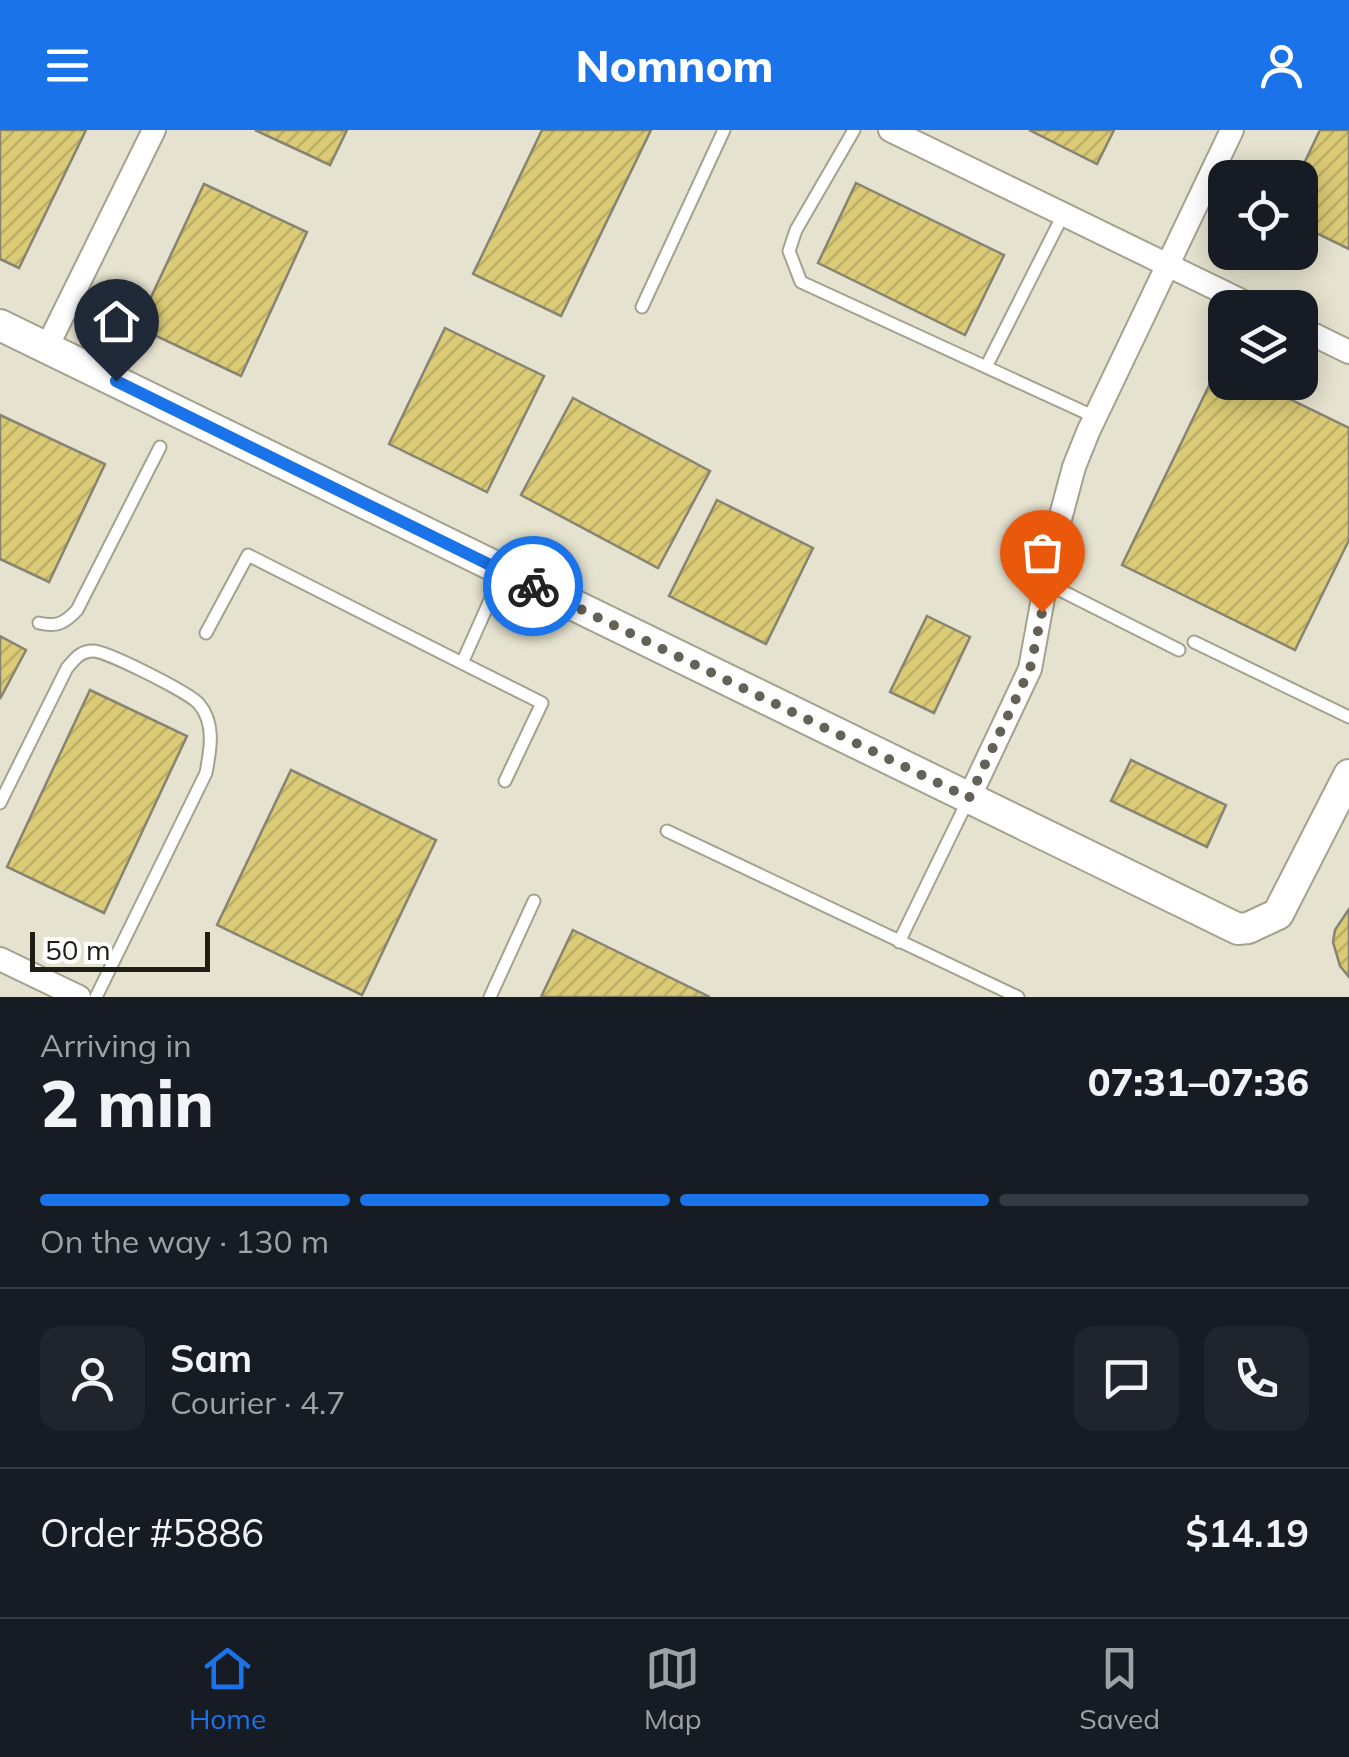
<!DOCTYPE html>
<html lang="en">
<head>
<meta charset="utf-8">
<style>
	body { margin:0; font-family:Mulish,sans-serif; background:#20242c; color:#f1f3f6; height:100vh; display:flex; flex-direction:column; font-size:38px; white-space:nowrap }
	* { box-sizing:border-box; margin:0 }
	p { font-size:32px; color:#9ea1a6 }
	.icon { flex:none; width:55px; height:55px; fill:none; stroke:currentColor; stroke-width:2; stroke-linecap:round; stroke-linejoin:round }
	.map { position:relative; height:867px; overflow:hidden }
	.panel { display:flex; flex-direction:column; background:#171b24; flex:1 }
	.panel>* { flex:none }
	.controls { position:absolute; left:1208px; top:30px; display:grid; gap:20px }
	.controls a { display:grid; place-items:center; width:110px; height:110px; border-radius:20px; background:#171b24; box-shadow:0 5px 25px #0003; font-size:50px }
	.scale { position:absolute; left:30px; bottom:25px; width:180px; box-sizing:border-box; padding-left:10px; border:5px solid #1e1d16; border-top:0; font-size:28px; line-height:35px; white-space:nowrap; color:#1e1d16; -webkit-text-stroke:8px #fff; paint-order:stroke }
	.pin { position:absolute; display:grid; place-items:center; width:85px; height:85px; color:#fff; margin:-102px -42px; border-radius:50% 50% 50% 0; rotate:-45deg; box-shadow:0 0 10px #0007 }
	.pin .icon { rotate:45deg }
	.courier { position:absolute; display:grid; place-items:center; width:100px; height:100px; margin:-50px; border:8px solid #1a73e8; border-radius:50%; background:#fff; color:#222; box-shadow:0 2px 12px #0007 }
	.summary em { font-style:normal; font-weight:800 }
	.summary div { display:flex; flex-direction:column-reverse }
	.summary { display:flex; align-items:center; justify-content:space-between; height:170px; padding:0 40px }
	h1 { font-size:65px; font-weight:800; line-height:75px }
	.bar { display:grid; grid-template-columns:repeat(4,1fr); gap:15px 10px; align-content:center; height:120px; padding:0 40px }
	.bar i { height:12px; border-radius:8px; background:#363941 }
	.bar .selected { background:#1a73e8 }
	.bar p { grid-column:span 4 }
	.line { display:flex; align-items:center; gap:25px; padding:0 40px; border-top:2px solid #363941 }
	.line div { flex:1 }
	.round { display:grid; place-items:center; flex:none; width:105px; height:105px; border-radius:20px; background:#20242c }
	header { display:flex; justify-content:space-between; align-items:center; height:130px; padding:0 40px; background:#1a73e8; color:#fff; font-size:45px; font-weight:800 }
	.tabs { display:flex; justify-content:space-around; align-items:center; height:140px; border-top:2px solid #363941; background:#171b24; font-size:28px; color:#9ea1a6 }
	.tabs a { display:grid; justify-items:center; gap:5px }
	.tabs .selected { color:#1a73e8 }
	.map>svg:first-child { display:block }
	.building { fill:url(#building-hatch); stroke:#878472; stroke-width:2.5 }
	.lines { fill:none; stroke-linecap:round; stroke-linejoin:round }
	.service-casing { stroke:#a4a18e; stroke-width:15 }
	.minor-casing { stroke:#a4a18e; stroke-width:26 }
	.tertiary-casing { stroke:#a4a18e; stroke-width:34 }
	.service { stroke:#fff; stroke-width:11 }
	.minor { stroke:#fff; stroke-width:22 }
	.tertiary { stroke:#fff; stroke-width:30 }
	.done { stroke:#646257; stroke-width:10; stroke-dasharray:0 18 }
	.route { stroke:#1a73e8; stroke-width:12 }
</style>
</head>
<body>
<header><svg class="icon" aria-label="menu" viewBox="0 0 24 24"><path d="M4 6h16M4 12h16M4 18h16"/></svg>Nomnom<svg class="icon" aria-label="person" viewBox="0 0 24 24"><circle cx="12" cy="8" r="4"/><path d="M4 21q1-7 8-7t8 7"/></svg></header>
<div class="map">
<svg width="1349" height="867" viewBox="0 0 1349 867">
	<defs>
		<pattern id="building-hatch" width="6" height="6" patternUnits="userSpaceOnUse" patternTransform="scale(2.5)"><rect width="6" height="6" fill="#dbcb76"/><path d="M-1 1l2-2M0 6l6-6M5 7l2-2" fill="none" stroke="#bcae65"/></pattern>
	</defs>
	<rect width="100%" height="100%" fill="#e5e2cf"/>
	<path class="building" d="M0,0H86L19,138L0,129Z
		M255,0H347L330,35Z
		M542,0H651L561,186L473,144Z
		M1029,0H1114L1097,34Z
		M1320,0H1349V119L1300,95V48H1297Z
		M856,53L1004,125L965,205L818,133Z
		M204,54L307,102L241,246L137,197Z
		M445,198L544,246L487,362L389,314Z
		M1219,235L1225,238V252H1255L1349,298V410L1295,520L1122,435Z
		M573,268L710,341L658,438L521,365Z
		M0,285L105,334L49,452L0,429Z
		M717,370L813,418L766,514L669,466Z
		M927,486L970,507L934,583L890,562Z
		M0,506L26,520L0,569Z
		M90,560L187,606L104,783L7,737Z
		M1131,630L1226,675L1207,717L1111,671Z
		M291,640L436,710L362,865L217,795Z
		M1349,779V847L1340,836L1333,812L1335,800Z
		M573,800L710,867H541Z"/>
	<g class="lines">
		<g class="service-casing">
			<path id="service" d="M854,0L796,100L789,121L801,152L1095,287
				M642,177L724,0
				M987,235L1063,85
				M1046,453L1179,520
				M39,493C56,497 64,494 77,480L160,317
				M206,503L248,425L462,533L503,441
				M1194,512L1349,587
				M462,533L542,573L505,651
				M0,673L67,538C75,529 80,521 93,521C107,521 190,563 199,574C216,594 210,621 206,643L96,867
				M667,701L1018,867
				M899,812L969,668
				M490,867L534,771"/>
		</g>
		<g class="minor-casing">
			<path id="minor" d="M890,0L1256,178
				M1300,198L1349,222
				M47,217L154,0
				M969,668L1030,539L1052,419L1074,337L1088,302L1232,0
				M0,829L79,867"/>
		</g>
		<g class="tertiary-casing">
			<path id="tertiary" d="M0,195L1238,799L1248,798L1278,784L1349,645"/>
		</g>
		<use href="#service" class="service"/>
		<use href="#minor" class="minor"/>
		<use href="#tertiary" class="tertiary"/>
	</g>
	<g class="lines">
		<path class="done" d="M533,456L969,668L1030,539L1042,482"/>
		<path class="route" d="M116,251L533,456"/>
	</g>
</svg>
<div class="controls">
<a><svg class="icon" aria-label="locate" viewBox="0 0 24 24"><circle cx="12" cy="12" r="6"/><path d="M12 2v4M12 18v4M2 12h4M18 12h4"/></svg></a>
<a><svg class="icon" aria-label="layers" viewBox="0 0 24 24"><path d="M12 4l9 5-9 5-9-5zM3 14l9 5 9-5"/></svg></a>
</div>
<div class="scale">50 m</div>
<div class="pin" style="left:1042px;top:482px;background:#ea580c"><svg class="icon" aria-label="bag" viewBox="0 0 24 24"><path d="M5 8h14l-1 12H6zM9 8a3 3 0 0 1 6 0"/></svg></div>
<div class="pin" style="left:116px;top:251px;background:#1f2937"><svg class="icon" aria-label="home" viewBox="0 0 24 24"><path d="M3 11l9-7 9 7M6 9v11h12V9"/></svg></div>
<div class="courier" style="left:533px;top:456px"><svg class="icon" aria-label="bike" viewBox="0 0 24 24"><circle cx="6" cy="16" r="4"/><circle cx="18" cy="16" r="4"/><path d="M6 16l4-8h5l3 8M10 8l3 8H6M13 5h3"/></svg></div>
</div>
<section class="panel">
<div class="summary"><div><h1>2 min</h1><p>Arriving in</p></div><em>07:31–07:36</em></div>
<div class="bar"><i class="selected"></i><i class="selected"></i><i class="selected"></i><i></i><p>On the way · 130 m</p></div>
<div class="line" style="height:180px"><a class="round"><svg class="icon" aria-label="person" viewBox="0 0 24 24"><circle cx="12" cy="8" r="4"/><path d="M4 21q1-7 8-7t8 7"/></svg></a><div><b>Sam</b><p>Courier · 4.7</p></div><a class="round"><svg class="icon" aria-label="chat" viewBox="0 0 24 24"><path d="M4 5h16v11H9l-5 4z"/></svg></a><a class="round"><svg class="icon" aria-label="phone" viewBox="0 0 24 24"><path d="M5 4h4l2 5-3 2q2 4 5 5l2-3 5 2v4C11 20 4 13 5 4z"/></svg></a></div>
<div class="line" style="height:130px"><div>Order #5886</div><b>$14.19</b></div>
</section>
<nav class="tabs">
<a class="selected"><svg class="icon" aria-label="home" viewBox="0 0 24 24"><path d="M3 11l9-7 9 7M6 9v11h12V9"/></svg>Home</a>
<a><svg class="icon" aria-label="map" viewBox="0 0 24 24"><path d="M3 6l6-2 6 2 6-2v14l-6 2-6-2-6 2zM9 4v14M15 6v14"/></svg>Map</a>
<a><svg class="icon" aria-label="saved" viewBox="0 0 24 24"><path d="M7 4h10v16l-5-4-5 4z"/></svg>Saved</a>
</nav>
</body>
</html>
